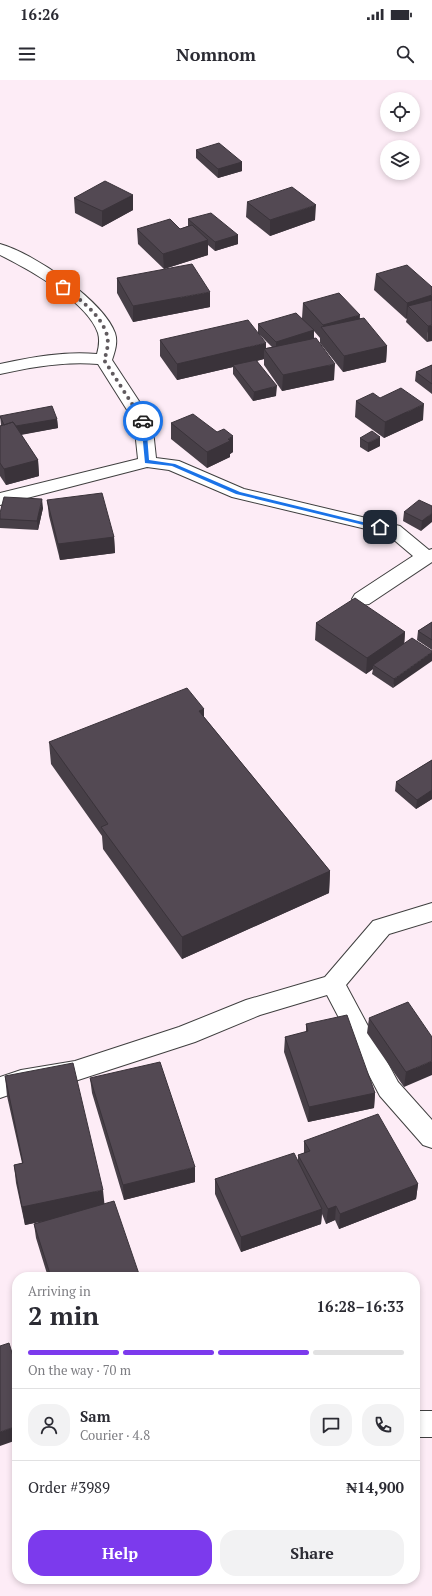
<!DOCTYPE html>
<html lang="en">
<head>
<meta charset="utf-8">
<style>
	body { margin:0; font-family:"PT Serif",serif; background:#f2f2f3; color:#2b2b33; height:100vh; display:flex; flex-direction:column; font-size:15px; white-space:nowrap }
	* { box-sizing:border-box; margin:0 }
	p { font-size:13px; color:#7c7c81 }
	.icon { flex:none; width:22px; height:22px; fill:none; stroke:currentColor; stroke-width:2; stroke-linecap:round; stroke-linejoin:round }
	.map { position:relative; flex:1; overflow:hidden }
	.panel { position:absolute; left:12px; top:1192px; width:408px; height:312px; display:flex; flex-direction:column; background:#fff; border-radius:16px; box-shadow:0 2px 6px #0003 }
	.panel>* { flex:none }
	.controls { position:absolute; left:380px; top:12px; display:grid; gap:8px }
	.controls a { display:grid; place-items:center; width:40px; height:40px; border-radius:50%; background:#fff; box-shadow:0 2px 6px #0003; font-size:20px }
	.pin { position:absolute; display:grid; place-items:center; width:34px; height:34px; color:#fff; margin:-17px; border-radius:8px; box-shadow:0 2px 6px #0006 }
	.courier { position:absolute; display:grid; place-items:center; width:40px; height:40px; margin:-20px; border:3px solid #1a73e8; border-radius:50%; background:#fff; color:#222; box-shadow:0 1px 5px #0007 }
	.headline em { font-style:normal; font-weight:600 }
	.headline div { display:flex; flex-direction:column-reverse }
	.headline { display:flex; align-items:center; justify-content:space-between; height:68px; padding:0 16px }
	h1 { font-size:26px; font-weight:600; line-height:30px }
	.bar { display:grid; grid-template-columns:repeat(4,1fr); gap:6px 4px; align-content:center; height:48px; padding:0 16px }
	.bar i { height:5px; border-radius:3px; background:#e1e1e2 }
	.bar .active { background:#7c3aed }
	.bar p { grid-column:span 4 }
	.line { display:flex; align-items:center; gap:10px; padding:0 16px; border-top:1px solid #e1e1e2 }
	.line div { flex:1 }
	.round { display:grid; place-items:center; flex:none; width:42px; height:42px; border-radius:16px; background:#f2f2f3 }
	.cta { display:flex; gap:8px; margin-top:auto; padding:8px 16px }
	.cta a { flex:1; height:46px; border-radius:16px; background:#7c3aed; color:#fff; font-size:16px; font-weight:600; line-height:46px; text-align:center }
	.cta a+a { background:#f2f2f3; color:#2b2b33 }
	.status { display:flex; justify-content:space-between; align-items:center; height:28px; padding:0 20px; background:#fff; direction:ltr }
	.status svg { height:11px; fill:currentColor }
	header { display:flex; justify-content:space-between; align-items:center; height:52px; padding:0 16px; background:#fff; font-size:18px; font-weight:600 }
	.map>svg:first-child { display:block }
	.lines { fill:none; stroke-linecap:round; stroke-linejoin:round }
	.minor-casing { stroke:#3f3f3f; stroke-width:2 }
	.minor { fill:#fff; fill-rule:evenodd }
	.wall { fill:#473f47 }
	.shaded-wall { fill:#3a333a }
	.building { fill:#534953; stroke:#3a333a }
	.route { fill:#1a73e8 }
	.done { stroke:#605a5e; stroke-width:4; stroke-dasharray:0 7.2 }
</style>
</head>
<body>
<div class="status"><b>16:26</b><svg viewBox="0 0 49 12"><path d="M0 12V9h3v3zM5 12V6h3v6zM10 12V3h3v9zM15 12V0h3v12zM26 1h20v11H26zM47 4h2v5h-2z"/></svg></div>
<header><svg class="icon" aria-label="menu" viewBox="0 0 24 24"><path d="M4 6h16M4 12h16M4 18h16"/></svg>Nomnom<svg class="icon" aria-label="search" viewBox="0 0 24 24"><circle cx="10" cy="10" r="6"/><path d="M15 15l6 6"/></svg></header>
<div class="map">
<svg width="432" height="1516" viewBox="0 0 432 1516">
	<rect width="100%" height="100%" fill="#fdecf6"/>
	<g class="lines">
		<g class="minor-casing">
			<path id="minor" d="M0,164C33,173 103,220 115,253C118,262 115,271 112,280L152,341L156,378L179,381L244,409L400,446L429,470L432,469V482L369,524L362,525L355,524L352,519L355,514L413,476L387,454L232,417L169,390L147,387L0,425V413L138,379L134,341L98,284C65,281 32,287 0,294V284C32,277 65,271 97,274C99,267 100,260 98,253C87,221 28,189 0,175Z
				M432,823V841L389,854L346,905L398,1002L432,1040V1068L423,1065L380,1016L327,915L260,935L195,962L75,1001L23,1010L0,1018V997L21,990L75,981L179,947L246,920L325,897L373,841Z
				M415,1331H432V1357H415Z"/>
		</g>
		<use href="#minor" class="minor"/>
	</g>
	<path class="wall" d="M196,70L242,82V91L218,98L196,78Z
		M133,115V130L102,147L75,133L74,118Z
		M247,122L315,140L270,156L246,137Z
		M188,139L238,155V164L215,171L208,165V175L164,189L138,164L137,149H180L188,146Z
		M376,194L432,207L427,262L406,242L407,238L406,239L374,210Z
		M117,198L210,227L133,242L117,213Z
		M303,223L360,238L387,266L386,282L343,292L320,263V258L314,251V258L334,300L282,311L264,285V279L257,281L276,316L253,321L233,294V287L177,300L160,276V260L266,268L272,267L258,253V244L302,238Z
		M432,285V314L415,301L416,292Z
		M380,318L423,340L384,358L355,337L356,321Z
		M0,336L57,339L58,348L21,355L38,380L39,396L6,405L0,396V346L1,345Z
		M171,343L217,352L233,372L230,374V377L207,388L171,359Z
		M360,358L380,366L368,372L360,367Z
		M47,420L114,457L115,473L60,480L49,436Z
		M432,426L421,451L403,441L404,432Z
		M43,428L38,450L0,448V433Z
		M432,542V570L417,560L418,551Z
		M316,543L405,552L404,563L393,608L372,594L373,589L366,594L315,560Z
		M204,629V637L330,791L329,813L182,879L103,769L102,756L51,684L49,662Z
		M432,680V719L416,729L395,711L396,702Z
		M369,938L432,957L404,1007L367,953Z
		M306,944L375,1013L374,1028L308,1042L284,972L285,957L306,952Z
		M5,996L104,1124L140,1197H48L36,1158L34,1144L42,1141L25,1145L16,1103L14,1085L22,1083L7,1016Z
		M90,998L195,1102L124,1120L92,1013Z
		M304,1061L418,1104L416,1119L339,1149L335,1140L326,1144L322,1134L321,1144L241,1172L215,1114V1099L298,1080V1075L304,1073Z"/>
	<path class="shaded-wall" d="M242,82V91L218,98V89Z
		M133,115V130L102,147V131Z
		M316,125L315,140L270,156V140Z
		M238,155V164L215,171V162Z
		M208,160V175L164,189L163,174Z
		M210,212V227L133,242V226Z
		M432,215V230L408,226L407,238L406,239L407,223Z
		M360,235L359,250H323V245Z
		M432,245V261L427,262L428,246Z
		M314,250V259L276,271V262Z
		M266,263V271L264,269V279L234,286L233,285V287L177,300V284Z
		M387,266L386,282L343,292L344,276Z
		M335,284L334,300L282,311L283,295Z
		M277,306L276,316L253,321L254,312Z
		M424,324L423,340L384,358L385,342Z
		M57,339L58,348L7,357L6,348Z
		M233,356V372L230,374V377L207,388V372L228,359Z
		M380,357V366L368,372V363Z
		M38,380L39,396L6,405L4,389Z
		M42,419L43,428L38,450L37,441Z
		M432,433V442L421,451L422,441Z
		M114,457L115,473L60,480L58,464Z
		M405,552L404,568L373,585V589L366,594L367,578Z
		M432,572V581L393,608L394,599Z
		M204,629V651L199,631Z
		M432,710V719L416,729L417,720Z
		M330,791L329,813L182,879V857Z
		M432,981V995L404,1007L406,992Z
		M375,1013L374,1028L308,1042L309,1027Z
		M195,1087V1102L124,1120L123,1105Z
		M418,1104L416,1119L339,1149L340,1134Z
		M103,1110L105,1129L25,1145L22,1127Z
		M336,1126L335,1140L326,1144L328,1129Z
		M322,1129L321,1144L241,1172V1157Z
		M17,1346V1360L0,1366V1352Z"/>
	<path class="building" d="M219,63L242,82L218,89L196,70Z
		M105,101L133,115L102,131L74,118Z
		M292,107L316,125L270,140L247,122Z
		M211,133L238,155L215,162L188,139Z
		M170,139L180,149L192,145L208,160L163,174L137,149Z
		M192,184L210,212L133,226L117,198Z
		M407,185L432,207V215L407,223L376,194Z
		M339,213L360,235L323,245L303,223Z
		M432,220V245L428,246L408,226Z
		M296,233L314,250L276,262L258,244Z
		M364,238L387,266L344,276L321,247Z
		M248,240L266,263L177,284L160,260Z
		M316,258L335,284L283,295L264,269Z
		M256,280L277,306L254,312L233,285Z
		M432,285V304L416,292Z
		M401,308L424,324L385,342L356,321L373,313L380,318Z
		M52,326L57,339L16,346L13,342L4,345L0,336Z
		M193,334L217,352L224,349L233,356L228,359L230,361L207,372L171,343Z
		M13,342L38,380L4,389L0,383V346Z
		M372,351L380,357L368,363L360,358Z
		M102,413L114,457L58,464L47,420Z
		M4,417L42,419L37,441L0,439V433Z
		M419,420L432,426V433L422,441L404,432Z
		M355,518L405,552L367,578L316,543Z
		M432,542V560L418,551Z
		M412,558L432,571V572L394,599L373,585Z
		M187,608L204,629L199,631L330,791L182,857L101,747L108,744L49,662Z
		M432,680V710L417,720L396,702Z
		M408,922L432,957V981L406,992L369,938Z
		M347,935L375,1013L309,1027L285,957L308,951L306,944Z
		M160,982L195,1087L123,1105L90,998Z
		M73,983L103,1110L22,1127L14,1085L23,1083L5,996Z
		M378,1034L418,1104L340,1134L336,1126L328,1129L298,1075L310,1071L304,1061Z
		M294,1073L322,1129L241,1157L215,1099Z
		M114,1121L140,1197H51L34,1144Z
		M9,1263L17,1289V1346L0,1352V1266Z"/>
	<path class="route" d="M143,340L146,341L149,380L175,384L240,412L383,447L380,449L236,414L172,386L145,383L141,341Z"/>
	<g class="lines">
		<path class="done" d="M63,207C79,218 101,235 107,255C109,263 107,272 104,280L143,341"/>
	</g>
</svg>
<div class="controls">
<a><svg class="icon" aria-label="locate" viewBox="0 0 24 24"><circle cx="12" cy="12" r="6"/><path d="M12 2v4M12 18v4M2 12h4M18 12h4"/></svg></a>
<a><svg class="icon" aria-label="layers" viewBox="0 0 24 24"><path d="M12 4l9 5-9 5-9-5zM3 14l9 5 9-5"/></svg></a>
</div>
<div class="pin" style="left:63px;top:207px;background:#ea580c"><svg class="icon" aria-label="bag" viewBox="0 0 24 24"><path d="M5 8h14l-1 12H6zM9 8a3 3 0 0 1 6 0"/></svg></div>
<div class="pin" style="left:380px;top:447px;background:#1f2937"><svg class="icon" aria-label="home" viewBox="0 0 24 24"><path d="M3 11l9-7 9 7M6 9v11h12V9"/></svg></div>
<div class="courier" style="left:143px;top:341px"><svg class="icon" aria-label="car" viewBox="0 0 24 24"><path d="M5 17H2v-5l4-1 3-4h7l3 4 3 1v5h-3M9 17h6M6 11h13"/><circle cx="7" cy="17" r="2"/><circle cx="17" cy="17" r="2"/></svg></div>
<section class="panel">
<div class="headline"><div><h1>2 min</h1><p>Arriving in</p></div><em>16:28–16:33</em></div>
<div class="bar"><i class="active"></i><i class="active"></i><i class="active"></i><i></i><p>On the way · 70 m</p></div>
<div class="line" style="height:72px"><a class="round"><svg class="icon" aria-label="person" viewBox="0 0 24 24"><circle cx="12" cy="8" r="4"/><path d="M4 21q1-7 8-7t8 7"/></svg></a><div><b>Sam</b><p>Courier · 4.8</p></div><a class="round"><svg class="icon" aria-label="chat" viewBox="0 0 24 24"><path d="M4 5h16v11H9l-5 4z"/></svg></a><a class="round"><svg class="icon" aria-label="phone" viewBox="0 0 24 24"><path d="M5 4h4l2 5-3 2q2 4 5 5l2-3 5 2v4C11 20 4 13 5 4z"/></svg></a></div>
<div class="line" style="height:52px"><div>Order #3989</div><b>₦14,900</b></div>
<div class="cta"><a>Help</a><a>Share</a></div>
</section>
</div>
</body>
</html>
